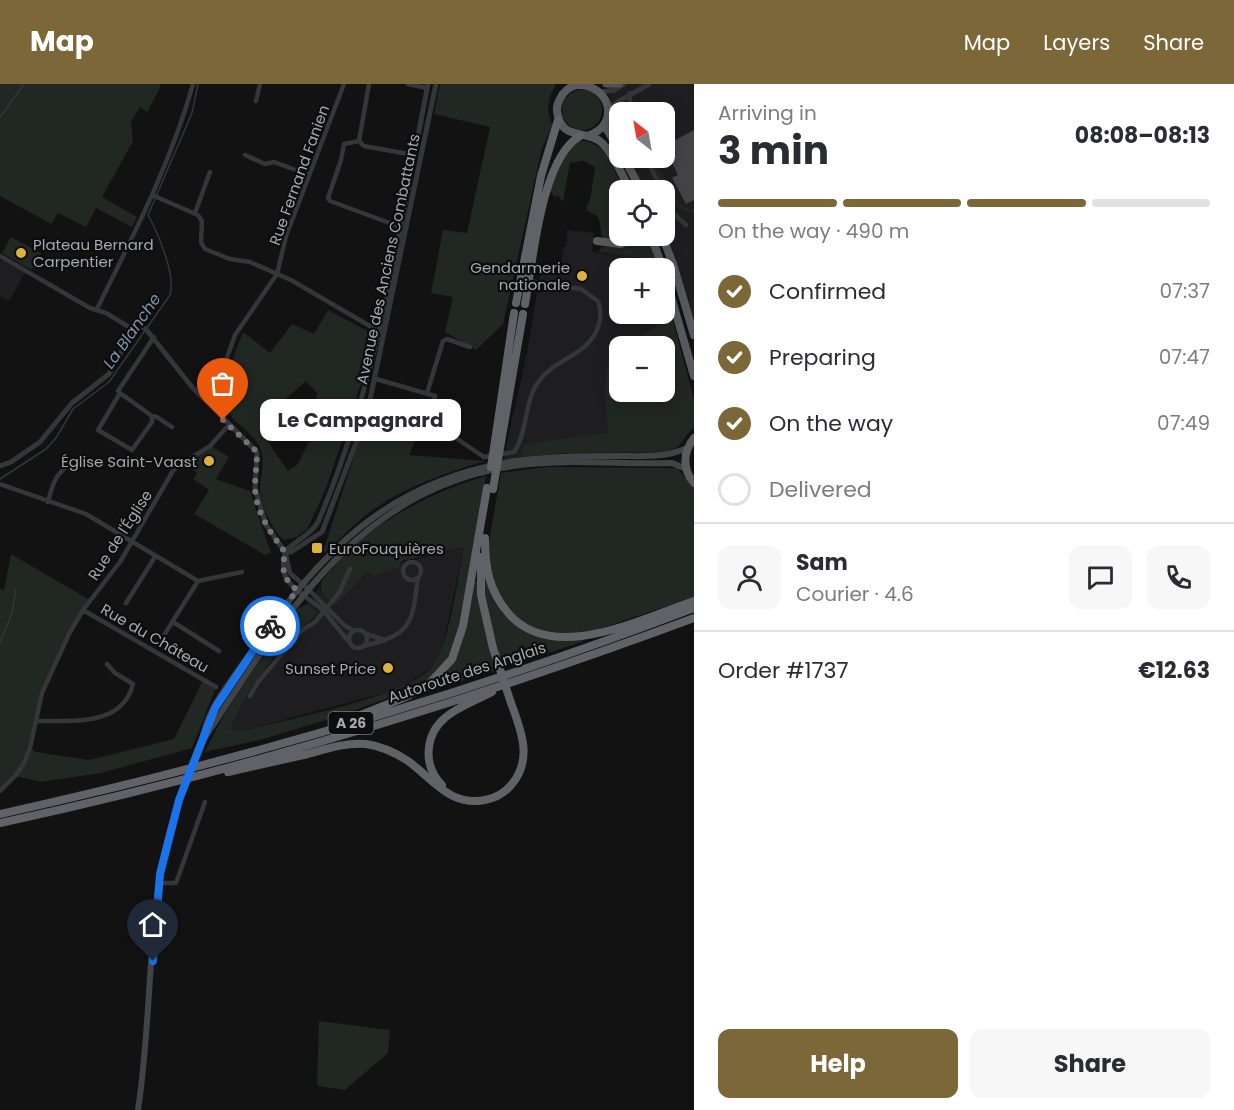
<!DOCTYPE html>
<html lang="en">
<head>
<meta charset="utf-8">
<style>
	body { margin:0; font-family:Poppins,sans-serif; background:#f7f7f7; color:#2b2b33; height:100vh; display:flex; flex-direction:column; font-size:22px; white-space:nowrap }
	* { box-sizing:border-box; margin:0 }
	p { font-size:20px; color:#7c7c81 }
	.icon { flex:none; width:33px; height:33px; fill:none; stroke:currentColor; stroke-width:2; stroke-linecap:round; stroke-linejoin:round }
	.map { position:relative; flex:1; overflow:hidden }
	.details { display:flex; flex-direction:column; background:#fff; width:540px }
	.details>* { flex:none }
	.needle { width:39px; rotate:329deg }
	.fabs { position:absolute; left:609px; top:18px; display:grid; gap:12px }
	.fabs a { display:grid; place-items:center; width:66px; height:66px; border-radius:12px; background:#fff; box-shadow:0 3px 15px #0003; font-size:30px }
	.pin { position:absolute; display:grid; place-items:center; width:51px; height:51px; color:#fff; margin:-62px -26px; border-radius:50% 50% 50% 0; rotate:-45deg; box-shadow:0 0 6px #0007 }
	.pin .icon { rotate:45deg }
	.courier { position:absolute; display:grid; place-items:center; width:60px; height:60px; margin:-30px; border:4px solid #1a73e8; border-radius:50%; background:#fff; color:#222; box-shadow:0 2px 8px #0007 }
	.bubble { position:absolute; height:42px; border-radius:12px; background:#fff; box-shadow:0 3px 15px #0003; font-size:20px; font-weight:700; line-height:42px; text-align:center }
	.head em { font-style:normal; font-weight:700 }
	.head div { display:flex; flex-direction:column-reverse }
	.head { display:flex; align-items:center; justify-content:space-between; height:102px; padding:0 24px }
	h1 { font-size:39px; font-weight:700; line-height:45px }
	.bar { display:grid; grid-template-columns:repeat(4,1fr); gap:9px 6px; align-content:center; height:72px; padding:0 24px }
	.bar i { height:8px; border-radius:4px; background:#e1e1e2 }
	.bar .on { background:#7c6738 }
	.bar p { grid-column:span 4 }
	.line { display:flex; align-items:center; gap:15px; padding:0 24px; border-top:2px solid #e1e1e2 }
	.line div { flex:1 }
	.round { display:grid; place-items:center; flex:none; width:63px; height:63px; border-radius:12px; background:#f7f7f7 }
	ol { padding:0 24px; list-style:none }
	li { display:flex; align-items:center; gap:18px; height:66px }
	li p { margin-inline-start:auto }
	li .icon { padding:6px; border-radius:50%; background:#7c6738; color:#fff; stroke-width:4 }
	li:last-child { color:#7c7c81 }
	li i { width:33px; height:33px; border:3px solid #e1e1e2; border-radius:50% }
	.primary-button { display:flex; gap:12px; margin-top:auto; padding:12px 24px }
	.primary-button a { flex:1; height:69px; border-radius:12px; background:#7c6738; color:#fff; font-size:24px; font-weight:700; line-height:69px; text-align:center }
	.primary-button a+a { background:#f7f7f7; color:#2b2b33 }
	header { display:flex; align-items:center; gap:36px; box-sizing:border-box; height:84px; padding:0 30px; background:#7c6738; color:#fff }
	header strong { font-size:28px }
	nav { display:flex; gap:33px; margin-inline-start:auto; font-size:21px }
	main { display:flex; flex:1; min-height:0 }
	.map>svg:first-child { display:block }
	.built { fill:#1e1e20 }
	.green { fill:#212722; fill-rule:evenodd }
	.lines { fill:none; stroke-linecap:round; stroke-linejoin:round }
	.stream { stroke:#31373e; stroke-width:1.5 }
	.building { fill:#444448 }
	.minor { stroke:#35363a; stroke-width:4.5 }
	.tertiary { stroke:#35363a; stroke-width:5 }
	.secondary { stroke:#414347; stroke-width:6 }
	.primary { stroke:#505156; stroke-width:7 }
	.trunk { stroke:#585a5f; stroke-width:8 }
	.motorway { stroke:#606268; stroke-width:8 }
	.secondary-bridge { stroke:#414347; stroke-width:6 }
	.motorway-bridge { stroke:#606268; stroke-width:8 }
	.done { stroke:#72747a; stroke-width:6; stroke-dasharray:0 10.8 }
	.route { stroke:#1a73e8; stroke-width:8 }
	.poi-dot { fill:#deb13f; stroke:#0d0d0e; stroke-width:2 }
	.labels { text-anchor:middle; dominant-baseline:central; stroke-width:4.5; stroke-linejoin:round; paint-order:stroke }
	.shield { fill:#0d0d0e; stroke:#777a81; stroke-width:1.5 }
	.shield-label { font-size:14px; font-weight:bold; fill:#a5a8b2 }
	.street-label { font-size:15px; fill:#a5a8b2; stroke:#0d0d0e }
	.poi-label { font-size:15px; fill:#a5a8b2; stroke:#0d0d0e; text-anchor:end }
	.water-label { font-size:16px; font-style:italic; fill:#7f93aa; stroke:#0d0d0e }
</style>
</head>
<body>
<header>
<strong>Map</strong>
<nav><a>Map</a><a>Layers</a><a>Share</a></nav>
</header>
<main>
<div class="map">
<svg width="694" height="1026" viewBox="0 0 694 1026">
	<rect width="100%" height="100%" fill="#121213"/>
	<path class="built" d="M606,0H694V238L665,149L664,106H646L628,74H664V28H620L619,59L610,39L612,26Z
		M567,146L594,149L592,168L648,175L650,184H620V230H656L657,242L613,268L606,291L608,348L525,360L521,373L503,377L527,269L540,190L559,191L564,163L567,161Z
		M0,175L25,189L9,217L0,212Z
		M464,463L443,561L434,582L399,605L246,646H229L242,619L258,595L295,549L313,536L317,530L307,520L320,503L322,510L335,522L367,488Z"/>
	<path class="green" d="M0,0H160V4L147,28L140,23L131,38L133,57L102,113L137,133L132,143L96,124L86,143L58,129L51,140L0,112Z
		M440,0H556L550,12L548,26L552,42L542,64L503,240L476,266L445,248L453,213L431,209L443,146L467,149L490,43L434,30Z
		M562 26a20 20 0 1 1 40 0a20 20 0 1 1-40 0Z
		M579,57C606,55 614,85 623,106H620V152H632L620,158L604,156C599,149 602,140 597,132L586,126L587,120L590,117L595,83C577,74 589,77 570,79L563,118L558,111L555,113L550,106L567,66Z
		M648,74H655L676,116L679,114L678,118L691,126L694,124V129C668,127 658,93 648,74Z
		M638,152H647L660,184H650L648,175L598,168L602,163C617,161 626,165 638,152Z
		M11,153L41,169L31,186L2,169Z
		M665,207L694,315V344C676,358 688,364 661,368L568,369L521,373L524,360L608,348C607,325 598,276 619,264L620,308H664V262H622L657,242L656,230H664Z
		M328,226L373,250L369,276L325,407L307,445L297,453L284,456C272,447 259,418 260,402C261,392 264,380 262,370C257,346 225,338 223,315C222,297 237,266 243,248L270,269L292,240L314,250ZM306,297L317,309L311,339L318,341L297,381L288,387L262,349L272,336L273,326Z
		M372,316L422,331L410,371L485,377C442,390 395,406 360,436C347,447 335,460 322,471Z
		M213,363L229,373L216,395L250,407L271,469L265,471L194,430L209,406L193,395L197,390L189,379Z
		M546,383L677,384L694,404V513L587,549L582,558L413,613L408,607L336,633L260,656L205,668C229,616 264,572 297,525L307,520L317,529C311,539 300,543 293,551C268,579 243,611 230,646H246C284,636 417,611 435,579C451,550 457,497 464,463L402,477L398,484L373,492L367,488L335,522C330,518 321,512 321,504C320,497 327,490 332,485C366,441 433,407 486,392L467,496L482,498L501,389Z
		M11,470L90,516L83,526L42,609L30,664L36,668L89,676L174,655L203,596L216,603L192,664L101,689L41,698L16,692L0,707V505L4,506Z
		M319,937L390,946L388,969L345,1006L317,1002Z"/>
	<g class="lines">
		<path class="stream" d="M0,33L24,0
			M0,395L46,365L56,354L73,325L109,298L170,211C176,191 158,149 148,131L192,29L198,0
			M0,558L12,529L16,505"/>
	</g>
	<path class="building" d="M694,46V116L686,120L672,94L678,91L664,62Z"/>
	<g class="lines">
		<path class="minor" d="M369,0L359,57L364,62L414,71
			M408,0L427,4
			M256,17L260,0
			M630,28V9
			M359,57L344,60L341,76L328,114L330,117L403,144
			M245,71L265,80L274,78L309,91
			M646,74L662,106
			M152,111L198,131L202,137L201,158L205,165L230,175L250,178L291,196L380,248
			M664,111L673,129L686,141
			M195,129L210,88
			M0,172L90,224L106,229L134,246
			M97,225C133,152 171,79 193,0
			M376,295L435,312L430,330L432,338L484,373L514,368C528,348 524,316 539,297C556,273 590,272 599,240C601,232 601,225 598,217L581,205L529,197
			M120,309L152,332L157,333L172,343
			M427,309L443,257L447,255L470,263
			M210,321L235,251L277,190L286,152L344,0
			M152,332V338L132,366L98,346L120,309L118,307L154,253
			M0,400L86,430L198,497
			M48,418C52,402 55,390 69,381
			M403 487a9 9 0 1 1 18 0a9 9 0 1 1-18 0Z
			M307,504L344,541L354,547
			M302,510L323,526L349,558
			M126,519L155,473
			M83,526L216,603
			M173,538L219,567
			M349 555a9 9 0 1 1 18 0a9 9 0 1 1-18 0Z
			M161,556L198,497L242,488
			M385,556C417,544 413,523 418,494
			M364,562L385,556L366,550
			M250,612L258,598L302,546L315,538L339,509L350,485
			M36,637C70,636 122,644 133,600L115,589L107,580
			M0,707L16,691L24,679L30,664L42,609L69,550L83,526L120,478L174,385L210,362L228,342
			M159,799H176L205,718"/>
		<path class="tertiary" d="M602,8L614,6L624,0
			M609,23L649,0
			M0,382L11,378L40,358L72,319L109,290L133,247L138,244H145L192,303L257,368L255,404L266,441L285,468L290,489L307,504
			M285,468H291L322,448L367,330L436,0
			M302,510C289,500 281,493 284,475C285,470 285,466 290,463C300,454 311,450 318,438C378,299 399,147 428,0"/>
		<path class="secondary" d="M204,655C284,534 355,406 513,382C566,374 619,381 672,379L686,385
			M202,658C206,626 231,597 249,571C320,469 387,396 516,377C550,372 586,372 621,372C645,372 665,374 687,364
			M138,1026C150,948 148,869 160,792C164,766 171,741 179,716"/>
		<path class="primary" d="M606,0H619"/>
		<path class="trunk" d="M604,41L620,67
			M587,52C622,41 610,0 577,1C570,2 563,8 560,15C557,20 556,26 558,32C564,57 588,45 602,59C614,71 622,91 630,106
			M624,74L641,106
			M651,152L663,184
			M662,152L673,180L694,251
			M597,157L621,160L635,152
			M664,188L694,292
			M694,354C683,368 682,385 694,399"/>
		<path class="motorway" d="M516,219L541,92L558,36
			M525,220C533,177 541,74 580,52
			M495,357L514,229
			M501,358L523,230
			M485,454C485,484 489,507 509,530C554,581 642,534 694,517
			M481,473V511L493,564
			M358,632L406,613L428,601L452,575L463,542L487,404
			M228,688C254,682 281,676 308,670C326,665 347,658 366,660C380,662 396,669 408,677C433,695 450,723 485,716C496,714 505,709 512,700C533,675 521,646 511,619
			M442,701C432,691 427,678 429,663C433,630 466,622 492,608
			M0,730C235,678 469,610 694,524
			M0,739C236,688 468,618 694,534"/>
		<path class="secondary-bridge" d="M179,716L202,658"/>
		<path class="motorway-bridge" d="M491,383L495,357
			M493,405L501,358
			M493,564L511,619"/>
	</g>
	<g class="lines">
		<path class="done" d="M223,336L257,368C257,380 255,391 255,403C255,427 271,450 285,468C282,486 282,494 297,506L270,542"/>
		<path class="route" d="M153,877L160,790L179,716L215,624L270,542"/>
	</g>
	<g class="poi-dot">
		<circle cx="21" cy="169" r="6"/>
		<circle cx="582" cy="192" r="6"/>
		<circle cx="209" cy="377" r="6"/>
		<rect x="311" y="458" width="12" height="12" rx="3"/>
		<circle cx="388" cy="584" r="6"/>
	</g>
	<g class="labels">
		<rect class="shield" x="328.5" y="628" width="45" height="22" rx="4.5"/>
		<g class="shield-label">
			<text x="351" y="639">A 26</text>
		</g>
		<g class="street-label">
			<text transform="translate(299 91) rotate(-70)">Rue Fernand Fanien</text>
			<text transform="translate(388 175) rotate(-78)">Avenue des Anciens Combattants</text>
			<text transform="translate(120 451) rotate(-57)">Rue de l'Église</text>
			<text transform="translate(155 554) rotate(30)">Rue du Château</text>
			<text transform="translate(467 588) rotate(-18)">Autoroute des Anglais</text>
		</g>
		<g class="poi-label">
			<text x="33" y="160" text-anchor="start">Plateau Bernard<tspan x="33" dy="17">Carpentier</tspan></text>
			<text x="570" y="183">Gendarmerie<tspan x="570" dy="17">nationale</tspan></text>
			<text x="197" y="377">Église Saint-Vaast</text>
			<text x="329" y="464" text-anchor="start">EuroFouquières</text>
			<text x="376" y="584">Sunset Price</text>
		</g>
		<g class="water-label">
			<text transform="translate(132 247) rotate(-55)">La Blanche</text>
		</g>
	</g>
</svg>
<div class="fabs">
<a><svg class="needle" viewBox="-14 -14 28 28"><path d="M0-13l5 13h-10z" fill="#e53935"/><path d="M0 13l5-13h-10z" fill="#7c7c81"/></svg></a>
<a><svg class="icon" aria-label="locate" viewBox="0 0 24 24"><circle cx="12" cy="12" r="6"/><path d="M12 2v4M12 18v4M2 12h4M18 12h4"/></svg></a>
<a>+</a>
<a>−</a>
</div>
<div class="pin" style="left:223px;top:336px;background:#ea580c"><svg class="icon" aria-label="bag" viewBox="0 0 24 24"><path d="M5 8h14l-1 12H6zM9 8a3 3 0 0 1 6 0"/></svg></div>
<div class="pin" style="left:153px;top:877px;background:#1f2937"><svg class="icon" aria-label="home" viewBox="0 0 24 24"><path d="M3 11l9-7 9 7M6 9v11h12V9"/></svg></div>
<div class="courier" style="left:270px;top:542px"><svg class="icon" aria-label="bike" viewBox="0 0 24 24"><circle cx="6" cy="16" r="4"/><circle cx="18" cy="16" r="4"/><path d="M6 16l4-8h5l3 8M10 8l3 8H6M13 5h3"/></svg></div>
<div class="bubble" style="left:260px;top:315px;width:201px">Le Campagnard</div>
</div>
<section class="details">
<div class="head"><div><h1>3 min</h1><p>Arriving in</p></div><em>08:08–08:13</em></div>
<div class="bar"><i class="on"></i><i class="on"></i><i class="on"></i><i></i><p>On the way · 490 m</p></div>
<ol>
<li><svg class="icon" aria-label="check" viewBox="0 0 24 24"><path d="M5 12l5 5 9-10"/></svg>Confirmed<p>07:37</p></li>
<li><svg class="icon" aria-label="check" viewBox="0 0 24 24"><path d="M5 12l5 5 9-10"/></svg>Preparing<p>07:47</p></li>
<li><svg class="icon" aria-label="check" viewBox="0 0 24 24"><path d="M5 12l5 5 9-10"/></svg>On the way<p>07:49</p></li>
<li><i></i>Delivered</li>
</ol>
<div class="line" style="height:108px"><a class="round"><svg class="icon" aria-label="person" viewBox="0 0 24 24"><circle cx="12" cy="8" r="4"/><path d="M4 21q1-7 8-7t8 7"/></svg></a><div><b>Sam</b><p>Courier · 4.6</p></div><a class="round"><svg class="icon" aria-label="chat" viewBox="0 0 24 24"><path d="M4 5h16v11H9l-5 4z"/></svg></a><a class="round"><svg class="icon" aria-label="phone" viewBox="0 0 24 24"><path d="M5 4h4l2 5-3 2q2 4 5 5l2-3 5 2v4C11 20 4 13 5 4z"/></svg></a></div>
<div class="line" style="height:78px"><div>Order #1737</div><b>€12.63</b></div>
<div class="primary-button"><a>Help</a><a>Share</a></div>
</section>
</main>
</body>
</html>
